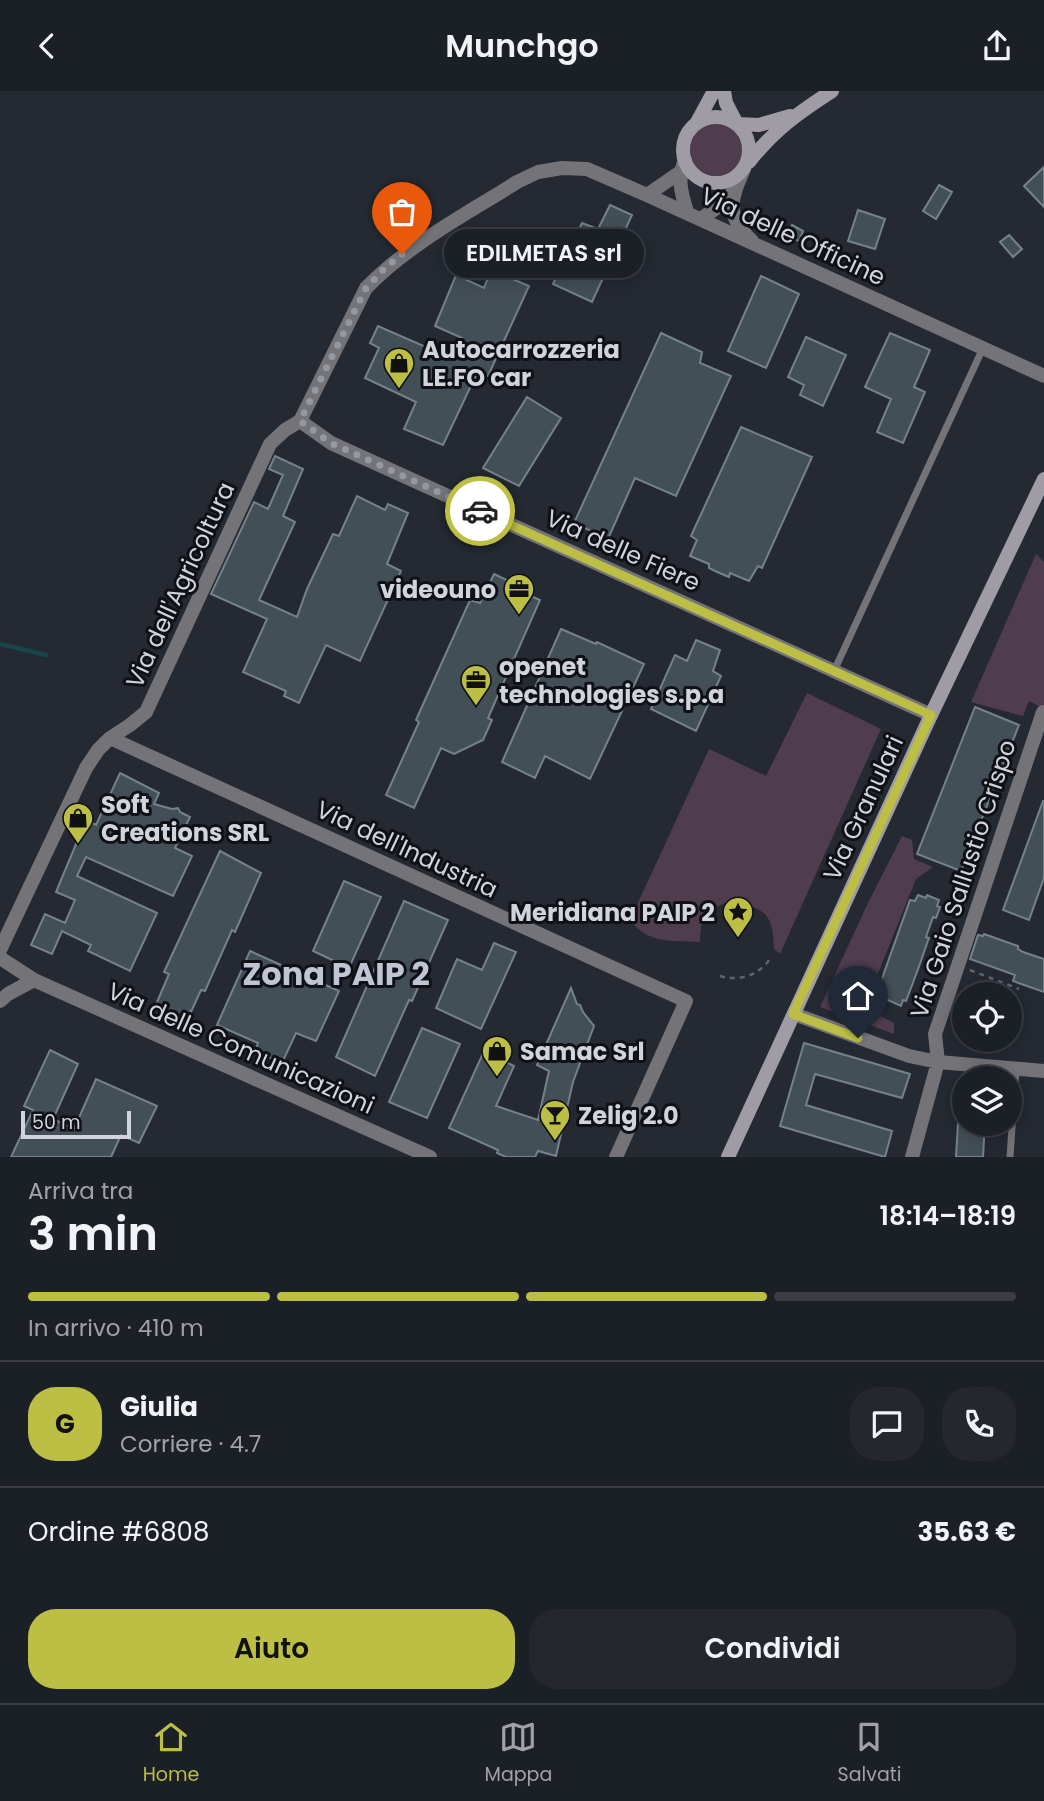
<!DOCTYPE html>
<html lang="it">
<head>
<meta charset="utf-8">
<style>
	body { margin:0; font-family:Poppins,sans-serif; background:#24272e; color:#f1f3f6; height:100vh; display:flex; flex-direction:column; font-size:26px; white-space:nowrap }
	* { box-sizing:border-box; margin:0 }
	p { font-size:23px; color:#a0a2a7 }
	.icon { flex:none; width:38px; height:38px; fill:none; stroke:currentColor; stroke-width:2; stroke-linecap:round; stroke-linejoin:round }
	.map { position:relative; height:1066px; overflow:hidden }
	.sheet { display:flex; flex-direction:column; background:#1b1f26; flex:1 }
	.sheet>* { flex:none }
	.buttons { position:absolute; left:952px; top:891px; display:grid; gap:14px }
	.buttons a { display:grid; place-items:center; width:70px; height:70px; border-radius:50%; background:#1b1f26; box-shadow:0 4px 18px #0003,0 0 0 2px #393d43; font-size:35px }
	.scale { position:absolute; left:21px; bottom:18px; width:110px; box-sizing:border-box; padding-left:7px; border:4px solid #d1d4db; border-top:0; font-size:19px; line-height:24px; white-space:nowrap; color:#d1d4db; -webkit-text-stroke:5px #0f1116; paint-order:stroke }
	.pin { position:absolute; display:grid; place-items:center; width:60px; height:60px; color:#fff; margin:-72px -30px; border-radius:50% 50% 50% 0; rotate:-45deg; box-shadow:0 0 7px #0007 }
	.pin .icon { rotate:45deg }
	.courier { position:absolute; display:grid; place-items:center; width:70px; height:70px; margin:-35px; border:5px solid #bcbf44; border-radius:50%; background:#fff; color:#222; box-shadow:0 2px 9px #0007 }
	.bubble { position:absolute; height:49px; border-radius:24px; background:#1b1f26; box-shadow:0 4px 18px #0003,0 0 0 2px #393d43; font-size:23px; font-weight:600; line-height:49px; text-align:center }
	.summary em { font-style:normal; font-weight:600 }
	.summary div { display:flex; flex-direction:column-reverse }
	.summary { display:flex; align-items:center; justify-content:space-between; height:119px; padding:0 28px }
	h1 { font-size:46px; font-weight:600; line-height:52px }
	.bar { display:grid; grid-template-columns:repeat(4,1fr); gap:10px 7px; align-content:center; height:84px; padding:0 28px }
	.bar i { height:9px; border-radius:5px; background:#393d43 }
	.bar .current { background:#bcbf44 }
	.bar p { grid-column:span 4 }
	.line { display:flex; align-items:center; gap:18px; padding:0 28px; border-top:2px solid #393d43 }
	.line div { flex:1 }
	.round { display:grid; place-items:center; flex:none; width:74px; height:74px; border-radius:28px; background:#24272e }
	.button { display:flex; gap:14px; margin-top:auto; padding:14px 28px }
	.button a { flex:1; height:80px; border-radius:28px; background:#bcbf44; color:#111; font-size:28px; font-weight:600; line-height:80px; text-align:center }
	.button a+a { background:#24272e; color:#f1f3f6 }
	header { display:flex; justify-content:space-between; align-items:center; height:91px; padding:0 28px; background:#1b1f26; font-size:32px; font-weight:600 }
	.tabs { display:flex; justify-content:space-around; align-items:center; height:98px; border-top:2px solid #393d43; background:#1b1f26; font-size:19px; color:#a0a2a7 }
	.tabs a { display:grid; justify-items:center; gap:4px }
	.tabs .current { color:#bcbf44 }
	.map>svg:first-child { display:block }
	.green { fill:#4f3d4e }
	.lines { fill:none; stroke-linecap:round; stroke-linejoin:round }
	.stream { stroke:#17474b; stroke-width:4.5 }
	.building { fill:#434f56; stroke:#75828a; stroke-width:2 }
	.path { stroke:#60656d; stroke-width:2.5; stroke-dasharray:5 5; stroke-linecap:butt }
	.lane { stroke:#747378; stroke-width:7 }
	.street { stroke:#747378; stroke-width:14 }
	.secondary { stroke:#9f9ca5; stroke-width:14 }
	.done { stroke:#9498a0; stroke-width:7; stroke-dasharray:0 12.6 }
	.route { stroke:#bcbf44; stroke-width:9 }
	.labels { text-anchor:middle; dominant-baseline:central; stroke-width:6; stroke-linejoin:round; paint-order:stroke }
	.street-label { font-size:24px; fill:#d1d4db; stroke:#0f1116 }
	.poi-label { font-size:24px; font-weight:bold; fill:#d1d4db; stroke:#0f1116; text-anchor:start }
	.district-label { font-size:32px; font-weight:bold; fill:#bfc5d2; stroke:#0f1116 }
</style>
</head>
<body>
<header><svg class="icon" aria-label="back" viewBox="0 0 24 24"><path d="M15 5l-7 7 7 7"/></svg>Munchgo<svg class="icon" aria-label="share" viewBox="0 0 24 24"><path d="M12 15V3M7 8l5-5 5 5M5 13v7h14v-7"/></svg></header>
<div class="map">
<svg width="1044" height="1066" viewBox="0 0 1044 1066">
	<rect width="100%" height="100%" fill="#242932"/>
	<path class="green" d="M690 59a26 26 0 1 1 52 0a26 26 0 1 1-52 0Z
		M1036,463L1044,471V618L1029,610L1023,625L971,611Z
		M807,602L881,638L780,863L774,858C773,821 765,819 732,809C706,820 701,822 700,851C672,849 649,854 630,829L709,658L766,685Z
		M902,745L912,749L914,768L933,776L916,788L873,895L868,891L858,914L894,932V943L820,916L867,814Z"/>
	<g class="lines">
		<path class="stream" d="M0,553L46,564"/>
	</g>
	<path class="building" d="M1044,76V116L1024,95Z
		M939,94L952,101L936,128L923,120Z
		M610,114L632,124L592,211L553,193L582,132L598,138Z
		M858,119L885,128L875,158L848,150Z
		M792,134L803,140L799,150L786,145Z
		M1009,144L1022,158L1013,166L1000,151Z
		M491,179L529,195L488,285L477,282L443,354L404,338L416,311L365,287L379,257L370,252L378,235L453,268L462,247L435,235L456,184L484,197Z
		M761,185L799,203L766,277L728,260Z
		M661,242L702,261L700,272L731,285L676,405L635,387L608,448L574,432Z
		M890,242L930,259L914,296L925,301L903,352L877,341L891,308L865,296Z
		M806,246L846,264L823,315L800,304L804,294L788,286Z
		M527,306L561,327L519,395L483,377Z
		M741,336L812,366L762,477L758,475L749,490L730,482L729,486L715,480L709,477V473L690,465L697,449L691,445Z
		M275,365L303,378L283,425L295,431L259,509L297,526L307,498L333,443L339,445L357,405L385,419L388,413L408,422L387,473L401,480L360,570L326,554L299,612L284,605L286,600L243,581L267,528L211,503L254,411L268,418L283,384L269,378Z
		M494,483L515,493L513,497L540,509L488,627L492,629L483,649L454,663L441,657L414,717L386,704L419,631L416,629L470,509L480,512Z
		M561,538L596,553L597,551L644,573L590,688L545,665L535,687L502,671Z
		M696,549L720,559L713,580L721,585L696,640L651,618L675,564L687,570Z
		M975,616L1019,634L961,780L917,763Z
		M120,682L159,702L154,713L172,718L178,717L180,721L190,726L175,757L192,765L173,805L86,766L77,785L157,822L130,880L88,860L91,854L62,840L52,863L31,854L45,823L65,832L75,809L56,801L86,729L96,734Z
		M1043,710H1044V787L1029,829L1003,819Z
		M220,760L261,782L235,841L232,839L205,900L201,899L191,921L190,920L185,927L155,916L169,883L164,881Z
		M344,790L381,806L349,877L313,860Z
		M918,804L926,807L927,804L939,809L937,815L940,816L936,827L933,826L926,846L929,847L917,881L906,910L903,909L901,915L881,906L884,898L879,896L910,809L915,810Z
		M404,810L448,829L412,910L409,909L375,985L336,966Z
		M984,843L1018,855V858L1023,861L1044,868V901L1013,890L1015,884L970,868L978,844L983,845Z
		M494,852L516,861L481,938L436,917L457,868L482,879Z
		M250,860L339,900L316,950L296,942L282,972L255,960L258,952L217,934Z
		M571,897L577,913L580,914L583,921L594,935L573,991L556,1065L538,1060L535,1066H506L497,1062L498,1059L449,1037L484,960L514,975L496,1015L538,1029L549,980L537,974Z
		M422,937L460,953L427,1027L389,1011Z
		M804,952L910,983L902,1007L815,983L806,1014L892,1040L885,1066L780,1035Z
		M50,959L78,973L53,1028L74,1038L96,988L157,1015L139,1052L121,1044L111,1066H11L33,1019L24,1015Z
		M958,1032H985L983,1066H956Z"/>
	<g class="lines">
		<path class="path" d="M970,879L1019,898
			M720,885C741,891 760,884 772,865"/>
		<path class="lane" d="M834,580L983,257
			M1010,1066L1016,978"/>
		<path class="street" d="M685,69C677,88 681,101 687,121
			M744,78C730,110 725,124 752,150
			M647,104L679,82
			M701,128L723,112L734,100
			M300,330L366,197C409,153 465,124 517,91L538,81L562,77L587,78L647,104L1044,285
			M300,330L331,352L931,624
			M110,647L686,910L616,1066
			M0,859L86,677L98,659L110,647L130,634L146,621L270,353L285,339L300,330
			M0,867L34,889L8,903L0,910
			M34,889L430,1066
			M794,923L909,965L938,971L1044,980
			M912,1066L938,971L935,943L1043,621"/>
		<path class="secondary" d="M724,0L726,12L737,33L759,34L790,25
			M683 59a33 33 0 1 1 66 0a33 33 0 1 1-66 0Z
			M696,33L714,0
			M749,71C774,39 798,22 832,0
			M728,1066L931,624L1044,388"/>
	</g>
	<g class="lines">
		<path class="done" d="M402,163L383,179L366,197L300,330L331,352L480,420"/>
		<path class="route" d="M480,420L931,624L793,923L858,947"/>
	</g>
	<defs>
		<g id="shop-pin" transform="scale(1.575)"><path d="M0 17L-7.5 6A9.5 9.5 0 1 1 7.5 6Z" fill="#bcbf44" stroke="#0f1116"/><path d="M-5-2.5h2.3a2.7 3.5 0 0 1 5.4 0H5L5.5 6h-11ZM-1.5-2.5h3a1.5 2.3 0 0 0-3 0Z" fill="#111"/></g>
		<g id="office-pin" transform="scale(1.575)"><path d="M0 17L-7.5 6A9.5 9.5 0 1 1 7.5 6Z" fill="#bcbf44" stroke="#0f1116"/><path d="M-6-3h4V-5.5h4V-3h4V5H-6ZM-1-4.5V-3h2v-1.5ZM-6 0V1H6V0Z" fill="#111"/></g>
		<g id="sight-pin" transform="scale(1.575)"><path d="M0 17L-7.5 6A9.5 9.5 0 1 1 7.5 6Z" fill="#bcbf44" stroke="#0f1116"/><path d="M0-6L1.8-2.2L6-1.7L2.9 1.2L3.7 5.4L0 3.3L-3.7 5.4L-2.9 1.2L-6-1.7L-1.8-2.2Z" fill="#111"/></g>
		<g id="bar-pin" transform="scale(1.575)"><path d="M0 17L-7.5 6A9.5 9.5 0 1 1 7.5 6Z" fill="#bcbf44" stroke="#0f1116"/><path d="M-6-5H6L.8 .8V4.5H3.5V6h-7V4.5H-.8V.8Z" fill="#111"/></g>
	</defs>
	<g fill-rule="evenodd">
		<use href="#shop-pin" x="399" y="272"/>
		<use href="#office-pin" x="519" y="498"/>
		<use href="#office-pin" x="476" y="589"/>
		<use href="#shop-pin" x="78" y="727"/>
		<use href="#sight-pin" x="738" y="821"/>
		<use href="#shop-pin" x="497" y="960"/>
		<use href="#bar-pin" x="555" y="1024"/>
	</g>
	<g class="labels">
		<g class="street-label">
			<text transform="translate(793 145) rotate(25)">Via delle Officine</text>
			<text transform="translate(623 459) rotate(24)">Via delle Fiere</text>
			<text transform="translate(180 494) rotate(-65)">Via dell'Agricoltura</text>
			<text transform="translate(863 717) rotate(-65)">Via Granulari</text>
			<text transform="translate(407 758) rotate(25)">Via dell'Industria</text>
			<text transform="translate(963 788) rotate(-72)">Via Gaio Sallustio Crispo</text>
			<text transform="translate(241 957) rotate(24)">Via delle Comunicazioni</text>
		</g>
		<g class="poi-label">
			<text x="422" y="258">Autocarrozzeria<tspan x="422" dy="28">LE.FO car</tspan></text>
			<text x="496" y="498" text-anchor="end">videouno</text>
			<text x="499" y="575">openet<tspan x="499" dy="28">technologies s.p.a</tspan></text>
			<text x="101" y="713">Soft<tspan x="101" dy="28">Creations SRL</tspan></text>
			<text x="715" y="821" text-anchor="end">Meridiana PAIP 2</text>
			<text x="520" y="960">Samac Srl</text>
			<text x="578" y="1024">Zelig 2.0</text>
		</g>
		<g class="district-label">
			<text x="336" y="882">Zona PAIP 2</text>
		</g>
	</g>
</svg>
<div class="buttons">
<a><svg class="icon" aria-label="locate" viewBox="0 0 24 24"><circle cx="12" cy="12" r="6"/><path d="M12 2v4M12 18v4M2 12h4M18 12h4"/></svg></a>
<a><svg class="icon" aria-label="layers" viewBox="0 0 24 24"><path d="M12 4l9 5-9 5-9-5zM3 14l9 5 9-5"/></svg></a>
</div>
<div class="scale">50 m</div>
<div class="pin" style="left:402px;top:163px;background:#ea580c"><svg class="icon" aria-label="bag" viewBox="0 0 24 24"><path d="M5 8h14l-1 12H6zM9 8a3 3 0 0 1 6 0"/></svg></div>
<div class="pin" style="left:858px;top:947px;background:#1f2937"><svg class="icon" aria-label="home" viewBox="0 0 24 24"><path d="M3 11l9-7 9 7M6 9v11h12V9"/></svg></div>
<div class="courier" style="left:480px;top:420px"><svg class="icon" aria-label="car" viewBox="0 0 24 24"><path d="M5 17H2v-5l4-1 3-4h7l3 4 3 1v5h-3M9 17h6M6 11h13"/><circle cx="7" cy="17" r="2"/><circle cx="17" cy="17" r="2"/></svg></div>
<div class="bubble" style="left:444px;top:138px;width:200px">EDILMETAS srl</div>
</div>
<section class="sheet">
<div class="summary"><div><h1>3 min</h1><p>Arriva tra</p></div><em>18:14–18:19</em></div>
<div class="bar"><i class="current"></i><i class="current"></i><i class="current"></i><i></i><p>In arrivo · 410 m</p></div>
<div class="line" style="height:126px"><b class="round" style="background:#bcbf44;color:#111">G</b><div><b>Giulia</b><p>Corriere · 4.7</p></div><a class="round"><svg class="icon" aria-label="chat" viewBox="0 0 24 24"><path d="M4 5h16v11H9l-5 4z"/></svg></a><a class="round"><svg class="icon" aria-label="phone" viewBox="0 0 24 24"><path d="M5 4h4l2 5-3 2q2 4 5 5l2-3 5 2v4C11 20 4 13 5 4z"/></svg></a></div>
<div class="line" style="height:91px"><div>Ordine #6808</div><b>35.63 €</b></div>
<div class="button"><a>Aiuto</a><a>Condividi</a></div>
</section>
<nav class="tabs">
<a class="current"><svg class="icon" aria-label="home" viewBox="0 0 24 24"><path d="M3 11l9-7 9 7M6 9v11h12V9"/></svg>Home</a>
<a><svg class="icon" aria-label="map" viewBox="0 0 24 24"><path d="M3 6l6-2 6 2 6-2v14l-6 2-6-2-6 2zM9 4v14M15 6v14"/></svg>Mappa</a>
<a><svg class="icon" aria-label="saved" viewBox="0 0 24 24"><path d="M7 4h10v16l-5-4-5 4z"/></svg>Salvati</a>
</nav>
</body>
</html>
